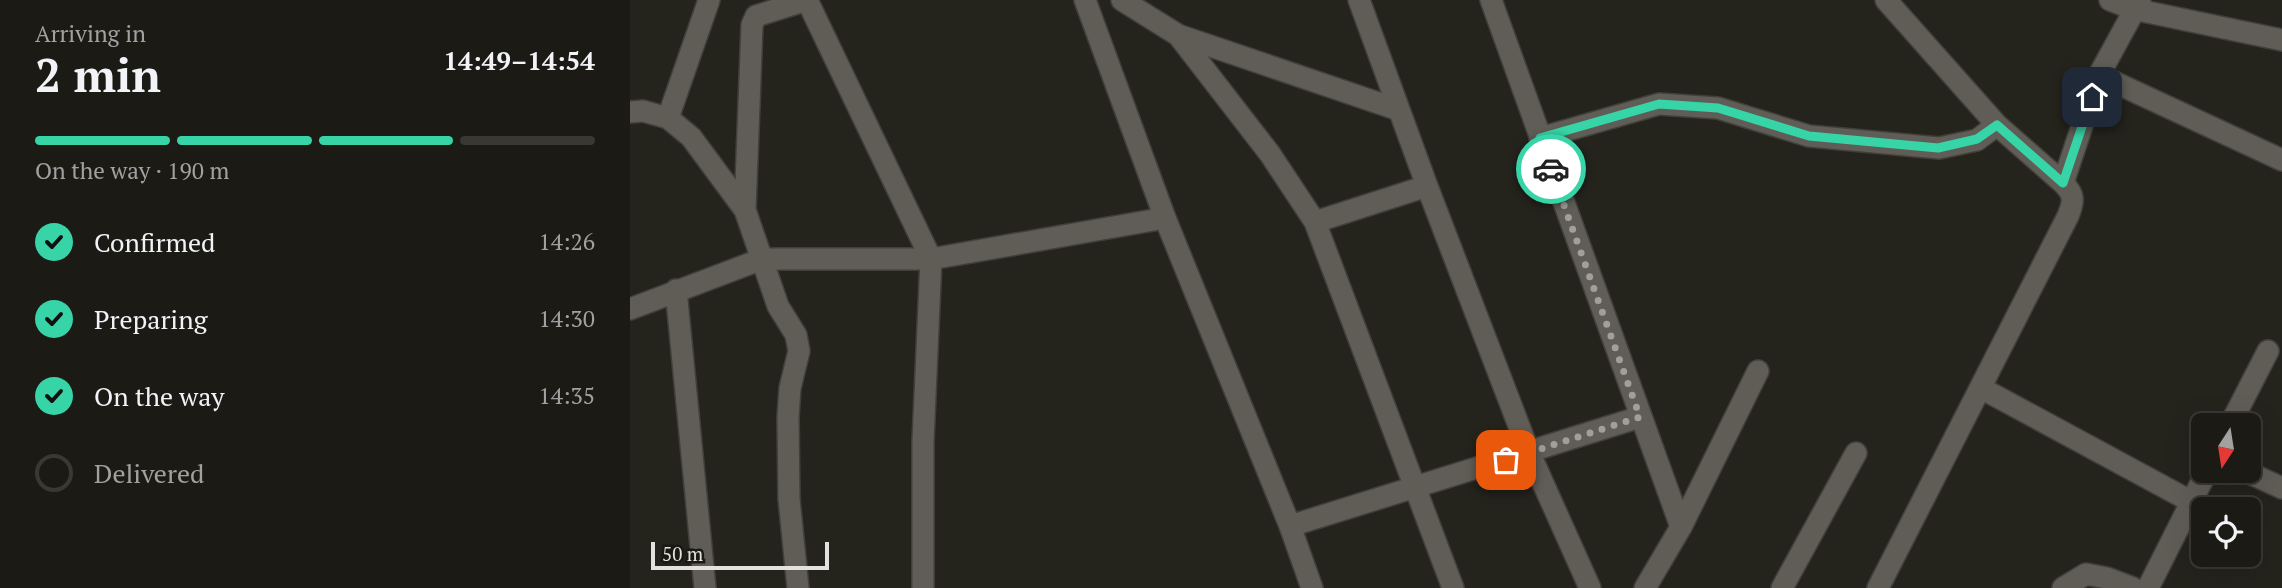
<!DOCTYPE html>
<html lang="en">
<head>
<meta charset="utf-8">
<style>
	body { margin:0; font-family:"PT Serif",serif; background:#24231e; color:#f1f3f6; height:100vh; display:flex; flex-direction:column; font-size:26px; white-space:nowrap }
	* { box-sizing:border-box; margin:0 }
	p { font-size:23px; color:#a0a1a0 }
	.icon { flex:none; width:38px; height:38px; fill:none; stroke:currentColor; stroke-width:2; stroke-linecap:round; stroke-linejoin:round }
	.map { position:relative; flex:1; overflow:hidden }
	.sheet { display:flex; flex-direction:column; background:#1b1a15; width:630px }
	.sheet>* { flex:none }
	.needle { width:46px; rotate:192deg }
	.fabs { position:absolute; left:1561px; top:413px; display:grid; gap:14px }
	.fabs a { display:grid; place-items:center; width:70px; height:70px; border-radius:10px; background:#1b1a15; box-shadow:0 7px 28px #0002,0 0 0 2px #393834; font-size:35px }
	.scale { position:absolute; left:21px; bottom:18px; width:178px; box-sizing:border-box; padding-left:7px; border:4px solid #e3e2dd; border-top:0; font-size:19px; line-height:24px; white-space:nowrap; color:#e3e2dd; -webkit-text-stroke:5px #1b1913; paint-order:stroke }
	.pin { position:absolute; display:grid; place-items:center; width:60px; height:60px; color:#fff; margin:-30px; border-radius:14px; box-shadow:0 4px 10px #0006 }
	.courier { position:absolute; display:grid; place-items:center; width:70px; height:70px; margin:-35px; border:5px solid #36d4a7; border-radius:50%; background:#fff; color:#222; box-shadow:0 2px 9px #0007 }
	.summary em { font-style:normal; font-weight:700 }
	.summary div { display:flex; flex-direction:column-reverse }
	.summary { display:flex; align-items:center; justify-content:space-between; height:119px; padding:0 35px }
	h1 { font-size:46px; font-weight:700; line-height:52px }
	.bar { display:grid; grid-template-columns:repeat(4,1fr); gap:10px 7px; align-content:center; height:84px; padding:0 35px }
	.bar i { height:9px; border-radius:5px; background:#393834 }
	.bar .on { background:#36d4a7 }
	.bar p { grid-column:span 4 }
	ol { padding:0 35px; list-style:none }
	li { display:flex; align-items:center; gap:21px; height:77px }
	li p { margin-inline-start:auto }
	li .icon { padding:7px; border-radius:50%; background:#36d4a7; color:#111; stroke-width:4 }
	li:last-child { color:#a0a1a0 }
	li i { width:38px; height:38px; border:4px solid #393834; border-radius:50% }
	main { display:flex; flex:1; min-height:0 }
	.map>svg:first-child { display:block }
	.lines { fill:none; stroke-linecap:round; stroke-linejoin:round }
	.street-casing { stroke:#403f3a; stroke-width:24 }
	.street { stroke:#5f5d56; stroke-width:21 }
	.done { stroke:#a09f99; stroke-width:7; stroke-dasharray:0 12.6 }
	.route { stroke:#36d4a7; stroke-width:9 }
</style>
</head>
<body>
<main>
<section class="sheet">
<div class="summary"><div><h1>2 min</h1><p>Arriving in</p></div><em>14:49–14:54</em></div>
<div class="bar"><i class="on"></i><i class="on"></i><i class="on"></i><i></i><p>On the way · 190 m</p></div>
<ol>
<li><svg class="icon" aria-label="check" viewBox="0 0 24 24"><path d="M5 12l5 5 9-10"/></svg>Confirmed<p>14:26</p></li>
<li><svg class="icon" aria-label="check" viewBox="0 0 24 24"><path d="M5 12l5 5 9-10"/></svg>Preparing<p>14:30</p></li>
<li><svg class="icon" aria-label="check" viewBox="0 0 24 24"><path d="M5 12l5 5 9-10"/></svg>On the way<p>14:35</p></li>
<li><i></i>Delivered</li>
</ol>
</section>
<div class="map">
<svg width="1652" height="588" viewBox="0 0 1652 588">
	<rect width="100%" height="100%" fill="#24231c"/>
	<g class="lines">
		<g class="street-casing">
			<path id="street" d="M177,0L301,259L293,441V588
				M455,0L535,218L660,526L682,588
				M492,0L548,35L640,154L685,222L823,588
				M729,0L797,186L899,452L960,588
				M861,0L1051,527
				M1256,0L1367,125L1433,183
				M1480,0L1503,9L1652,40
				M548,35L769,110
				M1469,75L1652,160
				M0,112L13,111L38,118L61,137L115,210L148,306L166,335L169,351L160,388L158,417L159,499L168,588
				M38,118L79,0
				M910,138L1029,104L1088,108L1179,136L1309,148L1347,140L1367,125
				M115,210L122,25L126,16L177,0
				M685,222L797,186
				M46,290L75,588
				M0,309L132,259H301L535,218
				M1351,388L1562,502
				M1600,425L1638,351
				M1615,471L1652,488
				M660,526L1010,417
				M1015,588L1051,527L1128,371
				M1152,588L1226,453
				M1248,588L1438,216C1444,201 1445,195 1433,183L1469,75L1510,0
				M1433,588L1456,574L1477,578L1503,588
				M1518,588L1577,471"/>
		</g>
		<use href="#street" class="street"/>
	</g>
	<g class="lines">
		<path class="done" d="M876,460L1010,417L921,169"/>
		<path class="route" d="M921,169L910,138L1029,104L1088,108L1179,136L1308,148L1347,139L1367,125L1433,183L1462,97"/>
	</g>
</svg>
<div class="fabs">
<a><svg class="needle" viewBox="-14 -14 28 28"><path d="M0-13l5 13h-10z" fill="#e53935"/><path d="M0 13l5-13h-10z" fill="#a0a1a0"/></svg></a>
<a><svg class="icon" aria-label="locate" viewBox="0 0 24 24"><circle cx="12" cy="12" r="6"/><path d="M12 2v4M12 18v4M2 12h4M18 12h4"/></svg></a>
</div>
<div class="scale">50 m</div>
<div class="pin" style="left:876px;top:460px;background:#ea580c"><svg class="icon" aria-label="bag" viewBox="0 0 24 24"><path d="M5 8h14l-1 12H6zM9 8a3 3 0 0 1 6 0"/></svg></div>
<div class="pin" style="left:1462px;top:97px;background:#1f2937"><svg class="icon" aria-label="home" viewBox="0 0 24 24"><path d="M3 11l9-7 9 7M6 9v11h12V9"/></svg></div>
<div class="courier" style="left:921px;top:169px"><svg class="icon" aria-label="car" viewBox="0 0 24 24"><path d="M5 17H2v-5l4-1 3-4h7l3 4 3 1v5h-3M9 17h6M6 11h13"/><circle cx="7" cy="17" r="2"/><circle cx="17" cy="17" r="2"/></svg></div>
</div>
</main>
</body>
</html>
